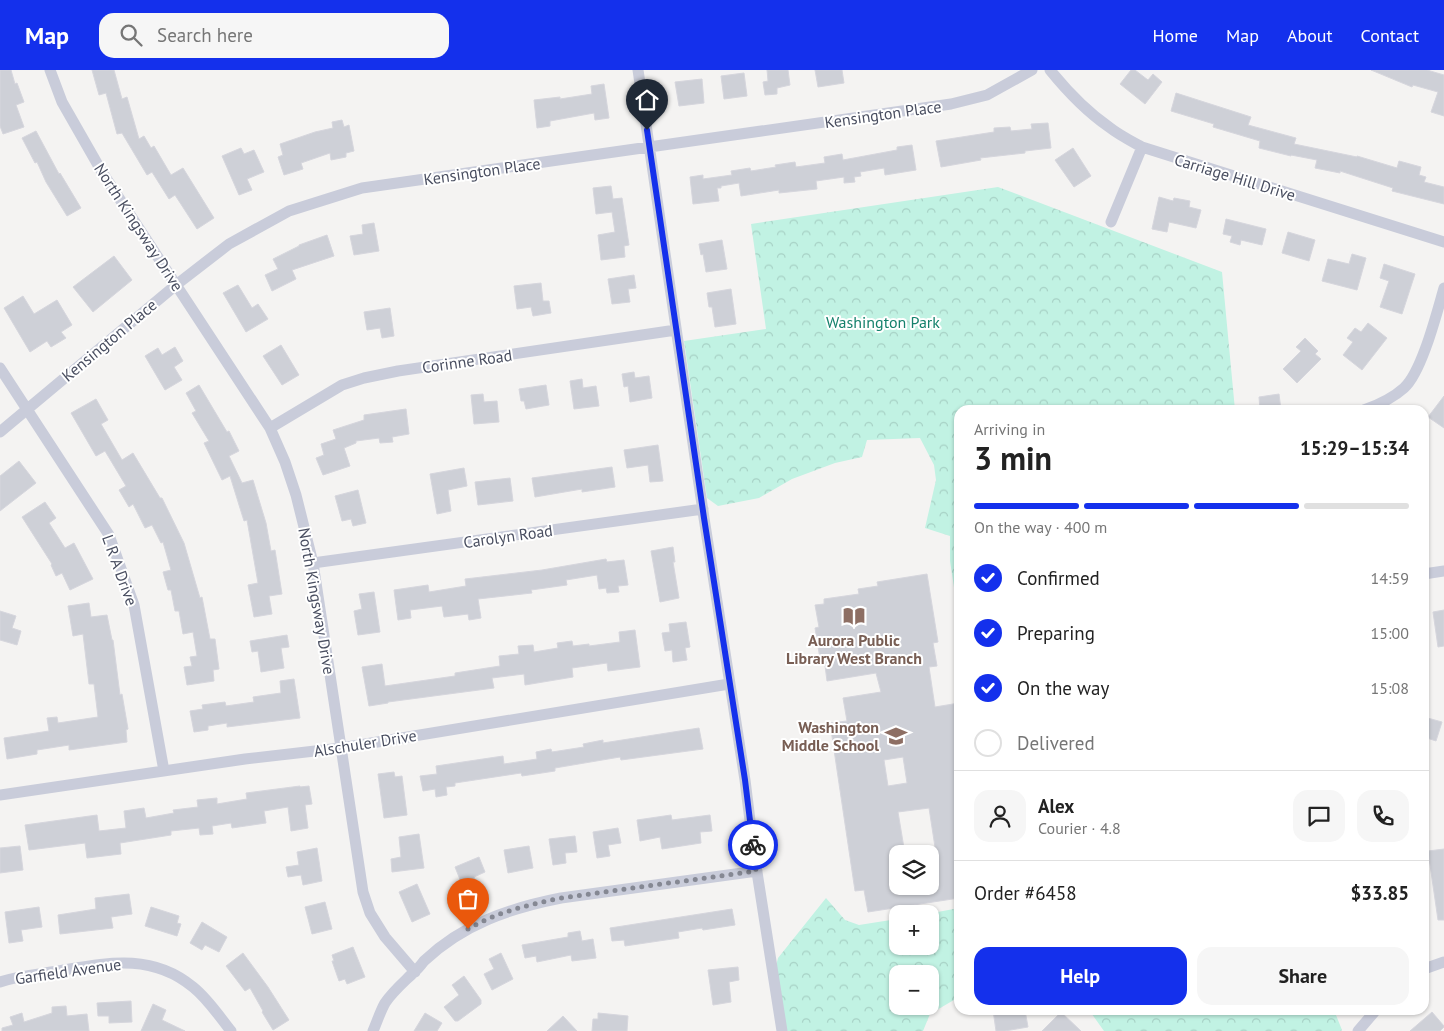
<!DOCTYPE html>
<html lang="en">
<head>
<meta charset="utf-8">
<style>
	body { margin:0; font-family:"PT Sans",sans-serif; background:#f6f6f6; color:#222; height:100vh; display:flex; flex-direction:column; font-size:19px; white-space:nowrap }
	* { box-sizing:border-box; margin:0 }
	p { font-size:16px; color:#767676 }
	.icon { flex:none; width:28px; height:28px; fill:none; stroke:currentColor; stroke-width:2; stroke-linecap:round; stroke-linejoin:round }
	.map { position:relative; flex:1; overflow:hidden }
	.panel { position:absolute; left:954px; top:335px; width:475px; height:610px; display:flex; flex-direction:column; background:#fff; border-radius:15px; box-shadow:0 1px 4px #0004 }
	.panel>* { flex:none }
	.tools { position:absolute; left:889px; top:775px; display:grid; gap:10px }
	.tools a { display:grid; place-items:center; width:50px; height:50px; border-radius:10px; background:#fff; box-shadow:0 1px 4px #0004; font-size:25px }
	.pin { position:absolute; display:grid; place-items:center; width:42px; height:42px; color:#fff; margin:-51px -21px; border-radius:50% 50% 50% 0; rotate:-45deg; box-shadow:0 0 5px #0007 }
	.pin .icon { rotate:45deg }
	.courier { position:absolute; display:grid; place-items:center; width:50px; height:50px; margin:-25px; border:4px solid #1430ec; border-radius:50%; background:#fff; color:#222; box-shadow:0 1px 6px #0007 }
	.headline em { font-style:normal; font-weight:700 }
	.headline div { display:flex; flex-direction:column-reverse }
	.headline { display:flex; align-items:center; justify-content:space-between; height:85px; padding:0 20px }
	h1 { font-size:32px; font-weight:700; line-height:38px }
	.bar { display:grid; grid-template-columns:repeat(4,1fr); gap:8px 5px; align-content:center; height:60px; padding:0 20px }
	.bar i { height:6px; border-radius:4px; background:#e0e0e0 }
	.bar .on { background:#1430ec }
	.bar p { grid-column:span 4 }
	.line { display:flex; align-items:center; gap:12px; padding:0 20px; border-top:1px solid #e0e0e0 }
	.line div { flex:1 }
	.round { display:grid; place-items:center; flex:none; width:52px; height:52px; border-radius:15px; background:#f6f6f6 }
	ol { padding:0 20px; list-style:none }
	li { display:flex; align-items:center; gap:15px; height:55px }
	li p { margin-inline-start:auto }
	li .icon { padding:5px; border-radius:50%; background:#1430ec; color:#fff; stroke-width:4 }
	li:last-child { color:#767676 }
	li i { width:28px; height:28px; border:2px solid #e0e0e0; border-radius:50% }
	.primary-button { display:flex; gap:10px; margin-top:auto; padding:10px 20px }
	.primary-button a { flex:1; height:58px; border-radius:15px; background:#1430ec; color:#fff; font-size:20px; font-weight:700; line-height:58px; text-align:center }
	.primary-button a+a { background:#f6f6f6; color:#222 }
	header { display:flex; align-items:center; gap:30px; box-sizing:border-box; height:70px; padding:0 25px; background:#1430ec; color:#fff }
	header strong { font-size:24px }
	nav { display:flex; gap:28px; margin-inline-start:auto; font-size:18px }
	.search { width:350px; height:45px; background:#f6f6f6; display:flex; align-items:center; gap:12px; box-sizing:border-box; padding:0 18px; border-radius:15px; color:#767676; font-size:19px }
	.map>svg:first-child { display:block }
	.park { fill:url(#park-crowns); fill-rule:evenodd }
	.building { fill:#ced0d7; stroke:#d6d6dd; fill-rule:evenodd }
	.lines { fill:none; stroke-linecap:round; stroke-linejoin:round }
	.minor { stroke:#c9ccda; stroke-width:11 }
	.done { stroke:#858893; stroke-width:5; stroke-dasharray:0 9 }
	.route { stroke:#1430ec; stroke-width:6 }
	.labels { text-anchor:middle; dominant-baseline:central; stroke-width:4; stroke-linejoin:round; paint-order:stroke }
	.street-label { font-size:16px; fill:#494e60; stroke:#fff }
	.park-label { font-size:16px; fill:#15816c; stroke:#fff }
	.education-label { font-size:16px; font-weight:bold; fill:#785e54; stroke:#fff }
</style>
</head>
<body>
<header>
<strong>Map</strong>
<div class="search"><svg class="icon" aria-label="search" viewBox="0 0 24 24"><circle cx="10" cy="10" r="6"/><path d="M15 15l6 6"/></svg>Search here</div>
<nav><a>Home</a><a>Map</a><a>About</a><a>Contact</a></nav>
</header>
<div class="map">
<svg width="1444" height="961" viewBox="0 0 1444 961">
	<defs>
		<pattern id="park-crowns" width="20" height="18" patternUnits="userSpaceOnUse" patternTransform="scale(1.25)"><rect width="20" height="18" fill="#c1f2e3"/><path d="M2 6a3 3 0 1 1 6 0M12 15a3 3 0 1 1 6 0" fill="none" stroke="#a7d1c5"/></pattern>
	</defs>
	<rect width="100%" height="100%" fill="#f4f3f2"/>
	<path class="park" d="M998,117L1222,202L1235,340H959V550L950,491V466L925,458L936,410L934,395L920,368L867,370L862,387L835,393L792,409L759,428L718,436L707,428L684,271L766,259L751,154Z
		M826,828L845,850L859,855L897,849L898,876H930V844H927L959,838V927L930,944L923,961H786L775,900L778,888ZM898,904H930V936H898Z
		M1089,940H1334L1342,960L1341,961H1104Z"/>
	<path class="building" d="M0,0H11L15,14L17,13L24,32L16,35L24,57L3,64L0,56Z
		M92,0H114L122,29L127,27L139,69L144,66L151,78L154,76L171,105L183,98L214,148L197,159L175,125L169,129L152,102L147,105L122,63L117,64L106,23L99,25Z
		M767,0H788L790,15L777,18V24L765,25L763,12L768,11Z
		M815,0H842L844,13L818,17Z
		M1131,0H1135L1148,10L1153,4L1162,12L1145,34L1120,14Z
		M1371,0H1427L1444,5V46L1431,42L1438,22L1413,15L1412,17Z
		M744,3L747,26L724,29L721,6Z
		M702,9L704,33L679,36L675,12Z
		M604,14L609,48L595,50L594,43L550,51V56L537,58L534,30L560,27V29L592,24L591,16Z
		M1176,23L1251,47L1248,55L1296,68L1294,74L1357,87V86L1397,98L1399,91L1421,97L1419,105L1426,107L1424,112L1444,117V134L1392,121L1393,118L1340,101V103L1315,98L1317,90L1291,85V86L1259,78L1260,71L1213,57L1214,54L1171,41Z
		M342,50L344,57L349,55L354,81L346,83V87L331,90L330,83L301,93L303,99L284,105L278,87L283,85L280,74L315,62L333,58L332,52Z
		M1048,53L1051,78L1025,81V83L980,88L981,90L941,97L936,71L994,62V58L1010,57L1011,61L1032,59L1031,54Z
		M36,61L59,104L60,103L81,138L67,146L46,112L37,92L35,93L22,68Z
		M912,75L916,100L885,105L884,98L860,102L861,106L854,107L855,112L844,113V107L816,111L817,119L779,123V120L741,126L739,113L721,116V118H717L719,131L693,134L690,107L703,105V109L732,105L731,101L750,98L751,101L776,97L775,95L795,92L796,97L825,93L824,87L842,84L843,90L897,80V77Z
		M241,78L244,84L254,80L264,102L247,109L252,120L239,125L222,86Z
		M1073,78L1091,106L1074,117L1055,90Z
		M611,116L613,129L622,128L629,175L624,176L625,187L601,190L598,165L615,162L612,142L596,144L593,118Z
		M1159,127L1173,131L1174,128L1190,131L1189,137L1201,140L1196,158L1169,152L1167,162L1152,159Z
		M1226,149L1266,159L1262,175L1241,170L1240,175L1230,172L1232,166L1223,164Z
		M374,153L379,181L354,185L350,166L363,164L362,155Z
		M1288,162L1315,170L1309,191L1282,183Z
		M327,165L334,186L292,200L296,209L272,221L265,205L278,199L273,189L299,176V175Z
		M722,170L727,199L706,202L703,184L701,185L699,174Z
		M1352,184L1366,188L1357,220L1322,211L1328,189L1349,194Z
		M114,186L132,210L93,242L73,217Z
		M1384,194L1415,204L1402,244L1380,237L1389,211L1380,208Z
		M634,205L636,218L628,219L630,232L612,234L608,209Z
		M541,213L543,231H549L551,243L533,246L531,237L517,239L514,216Z
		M238,215L252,238L258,234L268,249L246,262L223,223Z
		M731,219L736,254L715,257L712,237H709L707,223Z
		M23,226L34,244L57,230L72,255L61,262L66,268L51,277L47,271L30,282L4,238Z
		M390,238L394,266L382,268L380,258L367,260L364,242Z
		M1368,253L1387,268L1362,300L1343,285L1353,272L1347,268L1355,258L1361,262Z
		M1305,268L1318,281L1315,284L1321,289L1297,313L1283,299L1301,281L1296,277Z
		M281,275L299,305L282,315L263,286Z
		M175,277L183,291L174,297L182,310L165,320L145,286L158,278L162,285Z
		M634,302L635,308L649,306L652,328L630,332L628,316L624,317L622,304Z
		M582,309L583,318L596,316L599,336L574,339L570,311Z
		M199,315L227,362L229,361L239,381L229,386L242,413L253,410L266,453L271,481L275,480L282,524L269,526L272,544L254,547L248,515L258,513L247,450L244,451L230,406L222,410L204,373L209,371L192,343L196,341L186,323Z
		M546,315L549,335L526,339L524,331H521L519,319Z
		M483,324L484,332L497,331L499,352L474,354L471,325Z
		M1279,324L1281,340H1260L1259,327Z
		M1444,326V358L1428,347Z
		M96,329L108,350L101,354L122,390L133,383L160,428H162L184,473L200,528L202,527L210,569H215L219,599L213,600L214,611L187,615L184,597L192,596L190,587L197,586L193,562L183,564L179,541H175L171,520H168L163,502L171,500L163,472L161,473L152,455L145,458L133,434L129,437L119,420L126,416L105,381L96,386L71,343Z
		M406,339L409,364L392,367L393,372L380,373L379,368L356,371V373L344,378L350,396L323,405L316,388L324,385L321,374L336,369L333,360L364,350V345Z
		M658,375L663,411L650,412L648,395L627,398L624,380Z
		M19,391L36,413L0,441V406Z
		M612,397L615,417L582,422V419L535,427L532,408Z
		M464,398L467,416L448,420L451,441L437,444L430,404Z
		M510,408L513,431L478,435L475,412Z
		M358,420L366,453L353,456L351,449L342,451L335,426Z
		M45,432L56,448L49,453L65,478L74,473L93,509L70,520L62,503L56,506L51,495L52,494L22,447Z
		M673,477L675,492H673L679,528L660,532L651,481Z
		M606,489L607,492L624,490L628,515L618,516L619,522L607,523L606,518L599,519L597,505L566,510L567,515L531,520L532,523L478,529L481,548L469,550L468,544L444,547L442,536L410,540L411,548L398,550L394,520L428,515L429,522L466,516L465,509L542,500Z
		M927,504L938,572L933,573L937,596L929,597L935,637L959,633V828L868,842L864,820L855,821L830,653L847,651L843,628L881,622L876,603L827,611L824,588L820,589L815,558L819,557L815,535L824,534V529L859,524L858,519L878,516L877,512ZM903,687L907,713L888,716L884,690ZM929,738L937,790L930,791V816H898V784H905L898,742Z
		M374,522L380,562L358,565L354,541L362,539L359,524Z
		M89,533L91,547L107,545L112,570H113L120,625L122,624L128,659L126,660L127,672L69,680V675L37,680V684L7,689L4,668L49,661L47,648L57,647L58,653L98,647L94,614H89L83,564L73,566L68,536Z
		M1444,540V576L1438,577L1433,542Z
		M0,541L16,546L12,558L21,561L17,575L0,570Z
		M686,552L690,577L685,578L687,590L673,592L672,580L665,581L662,563L670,562L669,554Z
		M635,560L640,597L608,601L607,593L572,598L573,607L525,615L524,604L492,608L494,618L388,632V633L369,636L362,597L382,594L385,616L455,606V603L500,596L499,586L519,584L518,576L533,575L534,582L558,578L557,573L572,571L573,576L589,574V576L620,572L619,562Z
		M287,565L289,577L281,578L284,598L261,602L258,581L252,582L250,571Z
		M294,609L300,648L227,657V653L208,656V660L194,662L190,641L203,639L202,635L225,632L226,636L254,632L253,627L281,623L280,611Z
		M1424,647L1442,652L1436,671L1424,667Z
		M699,658L703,679L621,690L620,687L555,698V701L522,706L521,703L455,713V716L446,717L447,725L436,727L435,719L423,721L420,706L437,704L436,696L503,686L504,694L537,689L536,682L551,679L552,682L584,677L583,674L603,670V673Z
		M394,702L395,707L402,706L407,745L384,748L378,704Z
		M300,716V717L309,716L312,734L305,735L308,758L291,761L288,737L264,741L266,753L232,758L231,753L212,756L213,764L200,765L199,758L171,761V765L120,773L121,784L87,788L85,773L29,780L25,755L97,745L99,761L126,758L124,741L144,738L146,748L174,743L173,740L198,737L197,730L217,728V734L247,729L246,723Z
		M671,745L672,750L710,745L712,761L700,762L701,773L662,779L660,767L640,771L637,750Z
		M618,758L621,773L608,775L610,786L597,788L593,762Z
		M419,764L424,798L392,802L391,789L401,787L399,767Z
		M575,766L577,782L565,783L566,793L553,795L549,769Z
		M20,776L23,800L0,803V778Z
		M529,776L533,798L508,803L504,780Z
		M317,778L322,811L303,815L301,805L288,807L286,797L299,795L297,782Z
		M1444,779V850H1438L1428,781Z
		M479,787L485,802L474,807L478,817L465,822L455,797Z
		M417,814L430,844L412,852L399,822Z
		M129,824L132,844L111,847L113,858L60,864L58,845L96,839L95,828Z
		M325,832L332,859L312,864L305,837Z
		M39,837L42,857L21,860L23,871L9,873L5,842Z
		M151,837L179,846L177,853L181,854L177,866L145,856Z
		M732,839L735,855L703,860L702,858L678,862L679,868L625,876L624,870L612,871L610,858Z
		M202,852L227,867L219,882L205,875L202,880L190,873Z
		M580,861L582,871L593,869L596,888L572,891L571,885L537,892L536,886L525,888L522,875L568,867V863Z
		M353,877L365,907L347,914L345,909L339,911L332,891H334L332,885Z
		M243,883L268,917L289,950L273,960L262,942L263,941L250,918L245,921L226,896Z
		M501,883L513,909L492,920L484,904L494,899L489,889Z
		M738,897L739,910L729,912L731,932L713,935L708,900Z
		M464,906L481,930V934L458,951H455L444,937L459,925L452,915Z
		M131,931L132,952L109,953V946H98L97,933Z
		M153,934L166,940L162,950L185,961H141Z
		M66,936L67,946L87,944L89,961H2V958L13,955L10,947L22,943L24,952L52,943V937Z
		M993,940H1025L1028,957L1005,961H996Z
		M1061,942L1081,961H1042Z
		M1432,942L1444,956V957L1440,961H1410Z
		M425,943L442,953L437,961H414Z
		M598,943L628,946L627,961H592L593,949H598Z
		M563,946L577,961H547Z"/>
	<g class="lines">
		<path class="minor" d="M50,0L62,32L102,102L270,358L285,392L296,425L313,493L363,822L370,843L385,867L415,902
			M638,0L704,448L745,710L754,783L782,961
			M1050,0C1067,21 1086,41 1109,57C1119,65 1131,71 1142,77L1444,172
			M1111,152L1142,77
			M0,298L109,465L134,535L164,701
			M1364,340C1378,335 1393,328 1404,318C1422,302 1437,242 1444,218
			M270,358L342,315L364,308L398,301L676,260
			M0,362L176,215L229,174L289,141L362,118L951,34L987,25L1032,0
			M313,493L703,439
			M1424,504L1444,501
			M0,725L245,689L341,678L729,614
			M1424,899L1444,892
			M0,912C21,905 43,904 64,900C111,892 153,884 193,917C208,929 219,946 231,961
			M373,961C377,952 380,942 385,933C393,921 404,912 414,902C418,899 421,895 424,891C463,854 510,838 561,828L757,801
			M1358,961L1376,940"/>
	</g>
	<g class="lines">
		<path class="done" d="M468,859C497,842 528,835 561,828L756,801L753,775"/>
		<path class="route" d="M647,60L704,448L745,710L753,775"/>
	</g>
	<defs>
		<g id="library-bare" transform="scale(1.725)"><path d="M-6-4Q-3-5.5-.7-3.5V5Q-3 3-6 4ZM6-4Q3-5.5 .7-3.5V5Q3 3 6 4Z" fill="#8d6e63" stroke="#fff" stroke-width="2.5" paint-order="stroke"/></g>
		<g id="school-bare" transform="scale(1.725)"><path d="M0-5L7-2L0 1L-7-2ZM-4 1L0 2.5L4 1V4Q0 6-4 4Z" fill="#8d6e63" stroke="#fff" stroke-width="2.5" paint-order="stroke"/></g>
	</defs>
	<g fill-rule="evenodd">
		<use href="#library-bare" x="854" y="546"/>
		<use href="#school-bare" x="896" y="666"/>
	</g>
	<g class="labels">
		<g class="street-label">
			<text transform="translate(883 44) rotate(-8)">Kensington Place</text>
			<text transform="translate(482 101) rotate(-8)">Kensington Place</text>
			<text transform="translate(1235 107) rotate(17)">Carriage Hill Drive</text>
			<text transform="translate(139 157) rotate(57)">North Kingsway Drive</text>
			<text transform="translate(109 270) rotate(-40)">Kensington Place</text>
			<text transform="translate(467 291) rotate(-8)">Corinne Road</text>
			<text transform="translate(508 466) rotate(-8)">Carolyn Road</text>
			<text transform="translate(120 500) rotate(70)">L R A Drive</text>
			<text transform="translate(317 531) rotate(80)">North Kingsway Drive</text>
			<text transform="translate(365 673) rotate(-9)">Alschuler Drive</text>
			<text transform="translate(68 901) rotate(-8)">Garfield Avenue</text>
		</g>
		<g class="park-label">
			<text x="883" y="252">Washington Park</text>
		</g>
		<g class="education-label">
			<text x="854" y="570">Aurora Public<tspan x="854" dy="18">Library West Branch</tspan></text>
			<text x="879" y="657" text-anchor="end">Washington<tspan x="879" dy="18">Middle School</tspan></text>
		</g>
	</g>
</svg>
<div class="tools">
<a><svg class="icon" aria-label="layers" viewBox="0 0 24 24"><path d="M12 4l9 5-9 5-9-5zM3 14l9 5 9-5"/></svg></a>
<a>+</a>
<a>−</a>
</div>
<div class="pin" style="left:468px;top:859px;background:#ea580c"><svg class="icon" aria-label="bag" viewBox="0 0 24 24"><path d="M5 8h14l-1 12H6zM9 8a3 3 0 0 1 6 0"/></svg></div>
<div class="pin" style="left:647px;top:60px;background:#1f2937"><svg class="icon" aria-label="home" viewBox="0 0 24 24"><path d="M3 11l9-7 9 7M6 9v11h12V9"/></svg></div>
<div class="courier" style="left:753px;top:775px"><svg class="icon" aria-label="bike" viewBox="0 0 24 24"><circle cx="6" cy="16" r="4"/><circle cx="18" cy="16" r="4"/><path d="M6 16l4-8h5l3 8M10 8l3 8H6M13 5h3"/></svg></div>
<section class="panel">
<div class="headline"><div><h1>3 min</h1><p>Arriving in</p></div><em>15:29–15:34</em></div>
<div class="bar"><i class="on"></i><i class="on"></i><i class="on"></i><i></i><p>On the way · 400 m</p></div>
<ol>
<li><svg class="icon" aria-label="check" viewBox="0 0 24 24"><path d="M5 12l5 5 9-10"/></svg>Confirmed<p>14:59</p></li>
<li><svg class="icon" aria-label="check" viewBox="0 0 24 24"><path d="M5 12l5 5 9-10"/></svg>Preparing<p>15:00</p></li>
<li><svg class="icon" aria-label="check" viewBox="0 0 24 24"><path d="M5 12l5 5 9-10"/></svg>On the way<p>15:08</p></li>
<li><i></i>Delivered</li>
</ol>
<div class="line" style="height:90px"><a class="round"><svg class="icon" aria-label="person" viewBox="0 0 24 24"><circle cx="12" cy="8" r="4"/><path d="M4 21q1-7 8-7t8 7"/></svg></a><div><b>Alex</b><p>Courier · 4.8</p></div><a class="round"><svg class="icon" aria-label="chat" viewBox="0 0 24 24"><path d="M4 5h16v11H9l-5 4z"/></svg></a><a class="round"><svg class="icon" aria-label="phone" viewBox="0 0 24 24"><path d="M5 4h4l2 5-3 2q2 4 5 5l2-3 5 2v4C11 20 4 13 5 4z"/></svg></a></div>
<div class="line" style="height:65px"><div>Order #6458</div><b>$33.85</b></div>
<div class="primary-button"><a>Help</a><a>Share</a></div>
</section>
</div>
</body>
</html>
